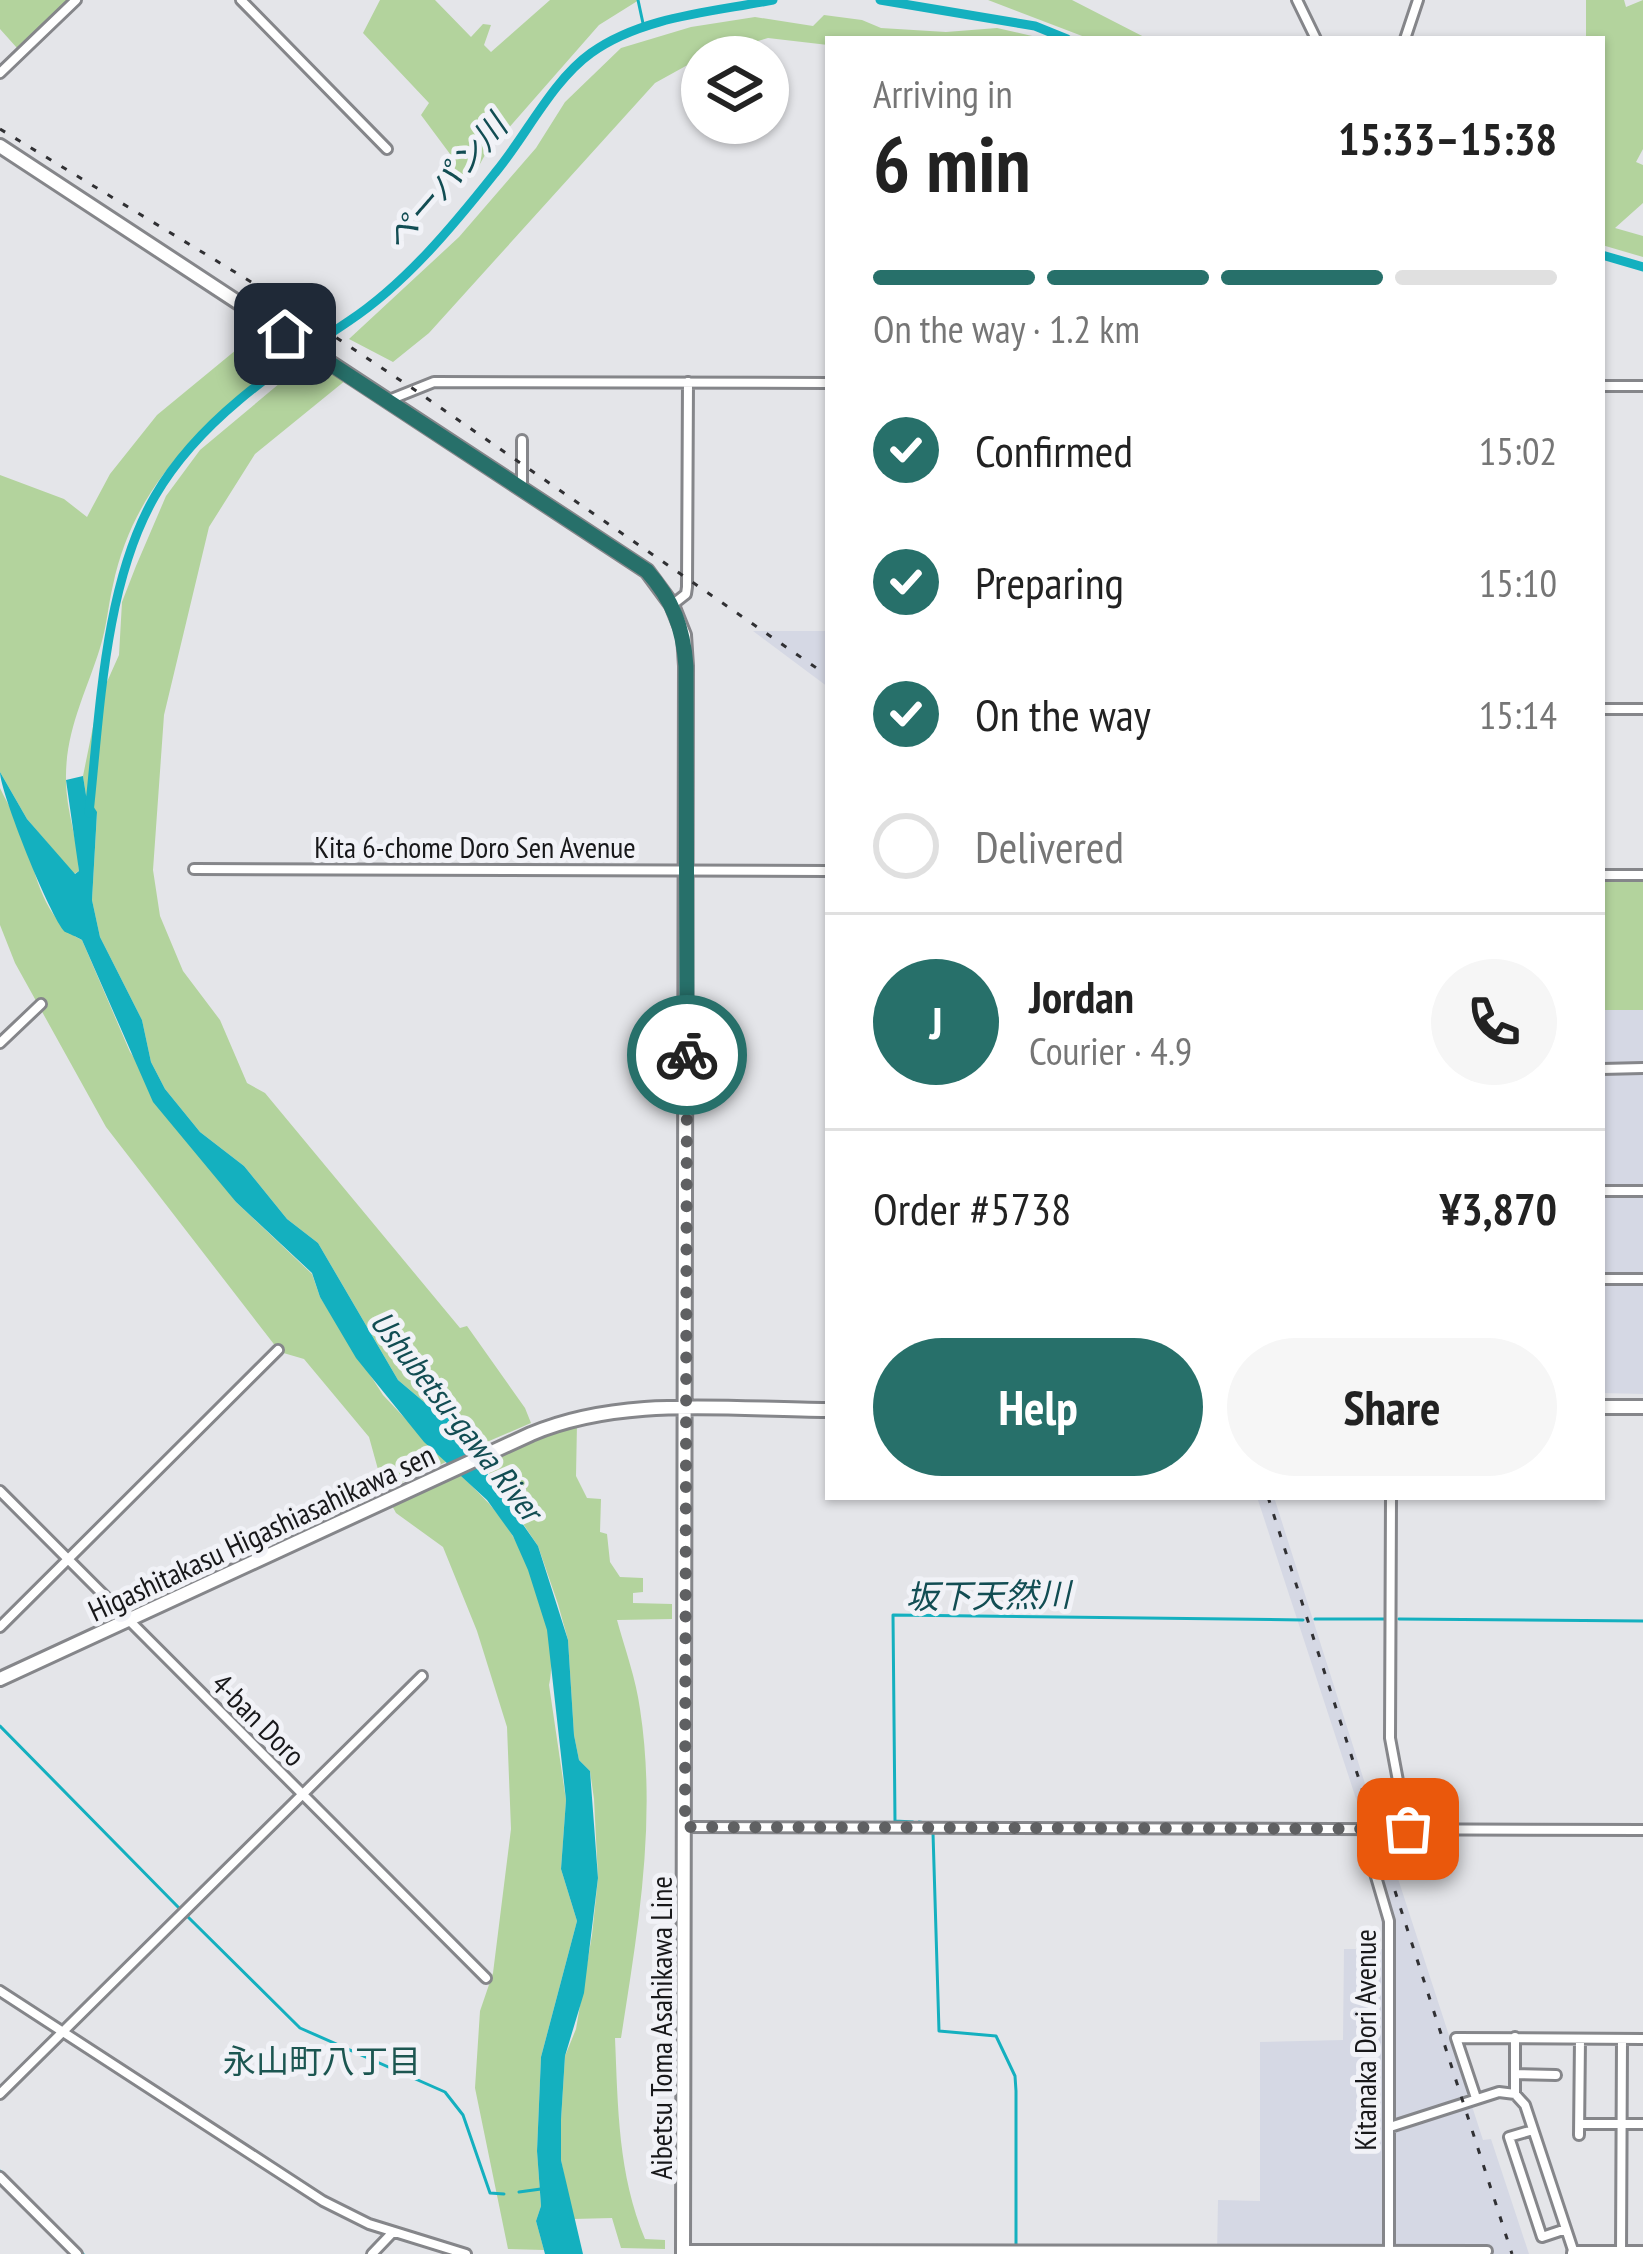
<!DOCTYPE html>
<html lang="en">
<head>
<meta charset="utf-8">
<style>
	body { margin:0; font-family:"PT Sans Narrow","Noto Sans JP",sans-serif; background:#f6f6f6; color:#222; height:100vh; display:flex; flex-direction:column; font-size:45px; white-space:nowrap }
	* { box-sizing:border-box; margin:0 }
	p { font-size:39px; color:#767676 }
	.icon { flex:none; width:66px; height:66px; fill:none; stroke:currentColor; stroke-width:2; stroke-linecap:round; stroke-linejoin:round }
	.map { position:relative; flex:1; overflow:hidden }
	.drawer { position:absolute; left:825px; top:36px; width:780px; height:1464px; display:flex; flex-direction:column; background:#fff; border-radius:0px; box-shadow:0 3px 9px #0004 }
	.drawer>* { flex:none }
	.tools { position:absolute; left:681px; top:36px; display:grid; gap:24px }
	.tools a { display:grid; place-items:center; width:108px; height:108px; border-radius:50%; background:#fff; box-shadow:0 3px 9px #0004; font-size:60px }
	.pin { position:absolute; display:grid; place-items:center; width:102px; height:102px; color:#fff; margin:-51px; border-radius:24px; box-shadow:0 6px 18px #0006 }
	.courier { position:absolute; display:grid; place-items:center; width:120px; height:120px; margin:-60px; border:9px solid #27706a; border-radius:50%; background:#fff; color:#222; box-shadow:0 3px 15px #0007 }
	.summary em { font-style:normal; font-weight:800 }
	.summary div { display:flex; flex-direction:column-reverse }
	.summary { display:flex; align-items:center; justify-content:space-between; height:204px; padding:0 48px }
	h1 { font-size:78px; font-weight:800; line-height:90px }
	.bar { display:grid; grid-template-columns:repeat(4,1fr); gap:18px 12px; align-content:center; height:144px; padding:0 48px }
	.bar i { height:15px; border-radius:9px; background:#e0e0e0 }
	.bar .selected { background:#27706a }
	.bar p { grid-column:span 4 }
	.line { display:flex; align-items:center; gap:30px; padding:0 48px; border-top:3px solid #e0e0e0 }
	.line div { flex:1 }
	.round { display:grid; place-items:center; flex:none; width:126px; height:126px; border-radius:63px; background:#f6f6f6 }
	ol { padding:0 48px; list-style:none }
	li { display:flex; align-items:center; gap:36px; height:132px }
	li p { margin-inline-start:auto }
	li .icon { padding:12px; border-radius:50%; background:#27706a; color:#fff; stroke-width:4 }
	li:last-child { color:#767676 }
	li i { width:66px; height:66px; border:6px solid #e0e0e0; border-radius:50% }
	.cta { display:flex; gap:24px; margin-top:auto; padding:24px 48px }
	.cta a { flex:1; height:138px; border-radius:72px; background:#27706a; color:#fff; font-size:48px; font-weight:800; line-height:138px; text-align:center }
	.cta a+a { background:#f6f6f6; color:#222 }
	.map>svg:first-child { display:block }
	.built { fill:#d5d8e4 }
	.green { fill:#b3d39d }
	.water { fill:#14b0bf }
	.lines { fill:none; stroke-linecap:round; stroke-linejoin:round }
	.stream { stroke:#14b0bf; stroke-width:3 }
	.river { stroke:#14b0bf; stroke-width:9 }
	.minor-casing { stroke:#85868a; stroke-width:14 }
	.major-casing { stroke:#85868a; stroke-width:18 }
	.minor { stroke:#fff; stroke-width:8 }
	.major { stroke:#fff; stroke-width:12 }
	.rail { stroke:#303033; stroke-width:3; stroke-dasharray:6 12; stroke-linecap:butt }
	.done { stroke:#5f6062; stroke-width:12; stroke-dasharray:0 21.6 }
	.route { stroke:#27706a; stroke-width:15 }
	.labels { text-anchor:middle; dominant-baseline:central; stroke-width:10; stroke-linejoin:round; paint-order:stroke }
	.street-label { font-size:30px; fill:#18181a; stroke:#f1f2f7 }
	.water-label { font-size:33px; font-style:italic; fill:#124d53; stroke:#f1f2f7 }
	.neighbourhood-label { font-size:33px; fill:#1c5651; stroke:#f1f2f7 }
</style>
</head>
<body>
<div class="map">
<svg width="1643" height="2254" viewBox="0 0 1643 2254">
	<rect width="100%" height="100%" fill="#e4e5e9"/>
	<path class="built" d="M753,631H828V687Z
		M1602,883H1643V1394L1602,1393Z
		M1257,1497H1274L1381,1834L1396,1835L1390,1854L1483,2140L1491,2139L1529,2254H1217L1218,2200L1260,2201V2042L1343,2040L1344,1949H1382L1381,1915L1357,1834L1362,1817Z"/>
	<path class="green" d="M0,0H72L17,48L0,29Z
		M380,0H435L471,37L483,24L491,25L484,45L491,52L550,0H639L599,25L485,155L472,178L455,171L453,158L421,115L429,103L363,33Z
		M988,0H1072L1148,39H1090Z
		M1586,0H1624L1626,7L1643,0V149L1636,162L1643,165V203L1615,228L1643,236V257L1602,245V39H1586Z
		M824,15L862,20L881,28L946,32L997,28L1045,39H828V45L768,38L702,57L655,83L429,333L393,362L349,339L459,237L536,148L565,102L621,48L691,27L755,17L813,26Z
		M264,327L295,350C214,417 136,475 113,585C108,606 107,626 100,648C86,693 65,731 66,780C66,811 78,840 79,871L74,874L27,819L0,772V475L64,499L87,517L110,474L157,415Z
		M310,358L346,380L255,454L209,527L164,715L153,870L160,916L183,971L220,1020L247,1083L265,1093L460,1328L467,1326L525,1408L531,1423L473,1448L456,1417L437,1413L398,1380L318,1243L287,1219L244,1166L200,1132L165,1089L151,1062L142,1020L100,937L92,900L97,813L86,795L83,776L98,702L119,655L122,602L136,566L166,496L200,450Z
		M0,788C9,808 25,830 29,851C36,883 50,925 82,940L130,1052L236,1202L312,1274L320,1297L383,1395L446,1462L384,1491L369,1437L304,1359L280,1352L106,1127L15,963L0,925Z
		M1602,875H1643V1010H1602Z
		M577,1423L576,1476L587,1498L601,1499L600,1532L607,1534L610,1562L620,1577L643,1578V1592L633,1593V1603L672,1604V1619L617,1620C625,1649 636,1679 640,1709C657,1820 638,1929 621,2038H615C618,2108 618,2174 645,2239L665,2240V2249L621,2248L612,2218L573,2219L561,2160V2120L565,2056L576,2029L592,1935L598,1878L594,1799L590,1771L579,1760L574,1735L568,1640L558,1604L538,1546L482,1463Z
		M455,1470C476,1490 496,1508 511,1533C534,1570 559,1641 549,1685L566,1800L561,1869L577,1921L541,2057L537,2151L541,2206L536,2221L544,2250L508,2249L475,2088L480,2011L493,1973L511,1829L507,1727L477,1631L443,1547L396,1513L389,1500Z"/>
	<path class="water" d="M0,772L27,819L75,874L79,871L66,780L83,776L86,795L97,812L92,900L100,937L142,1020L151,1062L165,1089L200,1132L244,1166L287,1219L318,1243L398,1380L437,1413L456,1417L489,1476L538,1546L568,1640L574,1735L579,1760L590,1771L598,1878L584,1993L565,2056L561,2120V2160L583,2254H545L536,2221L541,2206L537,2151L541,2057L577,1921L561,1869L566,1800L547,1630L528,1570L513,1536L487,1500L424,1442L356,1358L320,1297L312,1273L236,1202L153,1102L82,940C81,939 66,932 65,932C50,917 0,792 0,772Z"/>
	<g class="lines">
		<path class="stream" d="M638,0L644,28
			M1315,1619H1384
			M1399,1619L1643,1621
			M0,1726L180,1909
			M913,1822L895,1821L893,1615L1303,1620
			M919,1822L933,1824
			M933,1833L939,2031L996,2036L1015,2076L1016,2091V2246
			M186,1915L300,2028L445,2092L463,2115L490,2193L504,2194
			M0,2171L32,2202
			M519,2192L541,2189
			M38,2209L83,2254"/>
		<path class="river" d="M880,0L1035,26L1067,39
			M1602,255L1643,267
			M89,813C100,713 104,584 155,496C199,420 277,369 349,321C405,284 453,226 495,173C526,136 552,81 591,53C643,16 713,12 773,0"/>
		<g class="minor-casing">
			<path id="minor" d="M241,0L387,149
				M1297,0L1316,39
				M1405,39L1418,0
				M0,73L76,0
				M1602,386H1643
				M389,400L434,382L828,383
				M522,440V487
				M672,605L686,594L687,587L688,382
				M1602,709H1643
				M194,869L828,871
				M1602,875H1643
				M0,1043L41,1004
				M1602,1069L1643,1068
				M1602,1191H1643
				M1602,1279H1643
				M0,1491L486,1978
				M1391,1497L1390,1738L1407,1829
				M0,1627L278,1350
				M685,1827L1643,1830
				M1362,1829L1389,1921V2253
				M0,1991L323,2201L369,2224L466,2254
				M1515,2037V2094
				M1516,2074L1556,2075
				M0,2094L422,1676
				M1476,2098L1456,2038L1643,2039
				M1580,2124H1643
				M1390,2127L1499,2092L1515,2094L1525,2105L1574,2253
				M1533,2130L1509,2137L1542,2237L1566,2229
				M1579,2135L1580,2039
				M0,2177L77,2254
				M683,2250L1487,2251
				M1621,2253L1622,2039
				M372,2254L393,2232"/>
		</g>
		<g class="major-casing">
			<path id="major" d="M0,146L647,571L672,605L684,635L686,666L683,2254
				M1602,1407H1643
				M0,1679L531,1434C623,1395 730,1410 828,1410
				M1574,2253H1643"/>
		</g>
		<use href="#minor" class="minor"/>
		<use href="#major" class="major"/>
		<path class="rail" d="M0,129L266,291L412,388L828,676
			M1268,1497L1512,2254"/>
	</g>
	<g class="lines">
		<path class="done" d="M687,1055L685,1827L1408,1829"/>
		<path class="route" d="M285,334L647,571C673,600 683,628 686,666L687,1055"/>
	</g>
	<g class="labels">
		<g class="street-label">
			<text x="475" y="846">Kita 6-chome Doro Sen Avenue</text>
			<text transform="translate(261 1532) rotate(-25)">Higashitakasu Higashiasahikawa sen</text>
			<text transform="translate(259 1719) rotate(45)">4-ban Doro</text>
			<text transform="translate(660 2028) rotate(-90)">Aibetsu Toma Asahikawa Line</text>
			<text transform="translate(1364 2040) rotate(-90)">Kitanaka Dori Avenue</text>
		</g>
		<g class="water-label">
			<text transform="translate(445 182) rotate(-49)">ペーパン川</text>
			<text transform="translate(457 1415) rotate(52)">Ushubetsu-gawa River</text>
			<text transform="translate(988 1595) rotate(-1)">坂下天然川</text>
		</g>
		<g class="neighbourhood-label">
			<text x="322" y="2060">永山町八丁目</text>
		</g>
	</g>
</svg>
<div class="tools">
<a><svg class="icon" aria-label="layers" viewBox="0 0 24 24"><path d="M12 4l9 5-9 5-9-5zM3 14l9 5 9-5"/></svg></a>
</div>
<div class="pin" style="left:1408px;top:1829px;background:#ea580c"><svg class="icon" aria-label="bag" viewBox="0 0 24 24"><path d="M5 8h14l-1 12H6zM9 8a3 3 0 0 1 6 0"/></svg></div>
<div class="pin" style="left:285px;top:334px;background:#1f2937"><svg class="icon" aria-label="home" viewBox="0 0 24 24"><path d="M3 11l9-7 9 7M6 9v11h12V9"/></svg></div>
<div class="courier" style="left:687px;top:1055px"><svg class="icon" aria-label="bike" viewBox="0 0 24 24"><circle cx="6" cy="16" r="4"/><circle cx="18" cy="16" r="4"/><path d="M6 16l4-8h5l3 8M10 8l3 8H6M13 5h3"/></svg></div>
<section class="drawer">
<div class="summary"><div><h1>6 min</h1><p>Arriving in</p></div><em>15:33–15:38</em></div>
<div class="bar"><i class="selected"></i><i class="selected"></i><i class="selected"></i><i></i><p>On the way · 1.2 km</p></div>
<ol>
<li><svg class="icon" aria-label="check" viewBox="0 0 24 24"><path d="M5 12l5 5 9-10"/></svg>Confirmed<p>15:02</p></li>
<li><svg class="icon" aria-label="check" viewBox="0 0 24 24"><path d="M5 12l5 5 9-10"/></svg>Preparing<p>15:10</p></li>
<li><svg class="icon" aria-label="check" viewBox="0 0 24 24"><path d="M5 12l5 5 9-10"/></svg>On the way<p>15:14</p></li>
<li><i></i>Delivered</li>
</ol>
<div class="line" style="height:216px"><b class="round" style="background:#27706a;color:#fff">J</b><div><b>Jordan</b><p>Courier · 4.9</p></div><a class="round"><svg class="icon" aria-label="phone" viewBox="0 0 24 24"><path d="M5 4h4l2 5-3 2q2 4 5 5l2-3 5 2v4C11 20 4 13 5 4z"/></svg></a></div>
<div class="line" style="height:156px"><div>Order #5738</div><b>¥3,870</b></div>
<div class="cta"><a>Help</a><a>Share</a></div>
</section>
</div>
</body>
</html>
